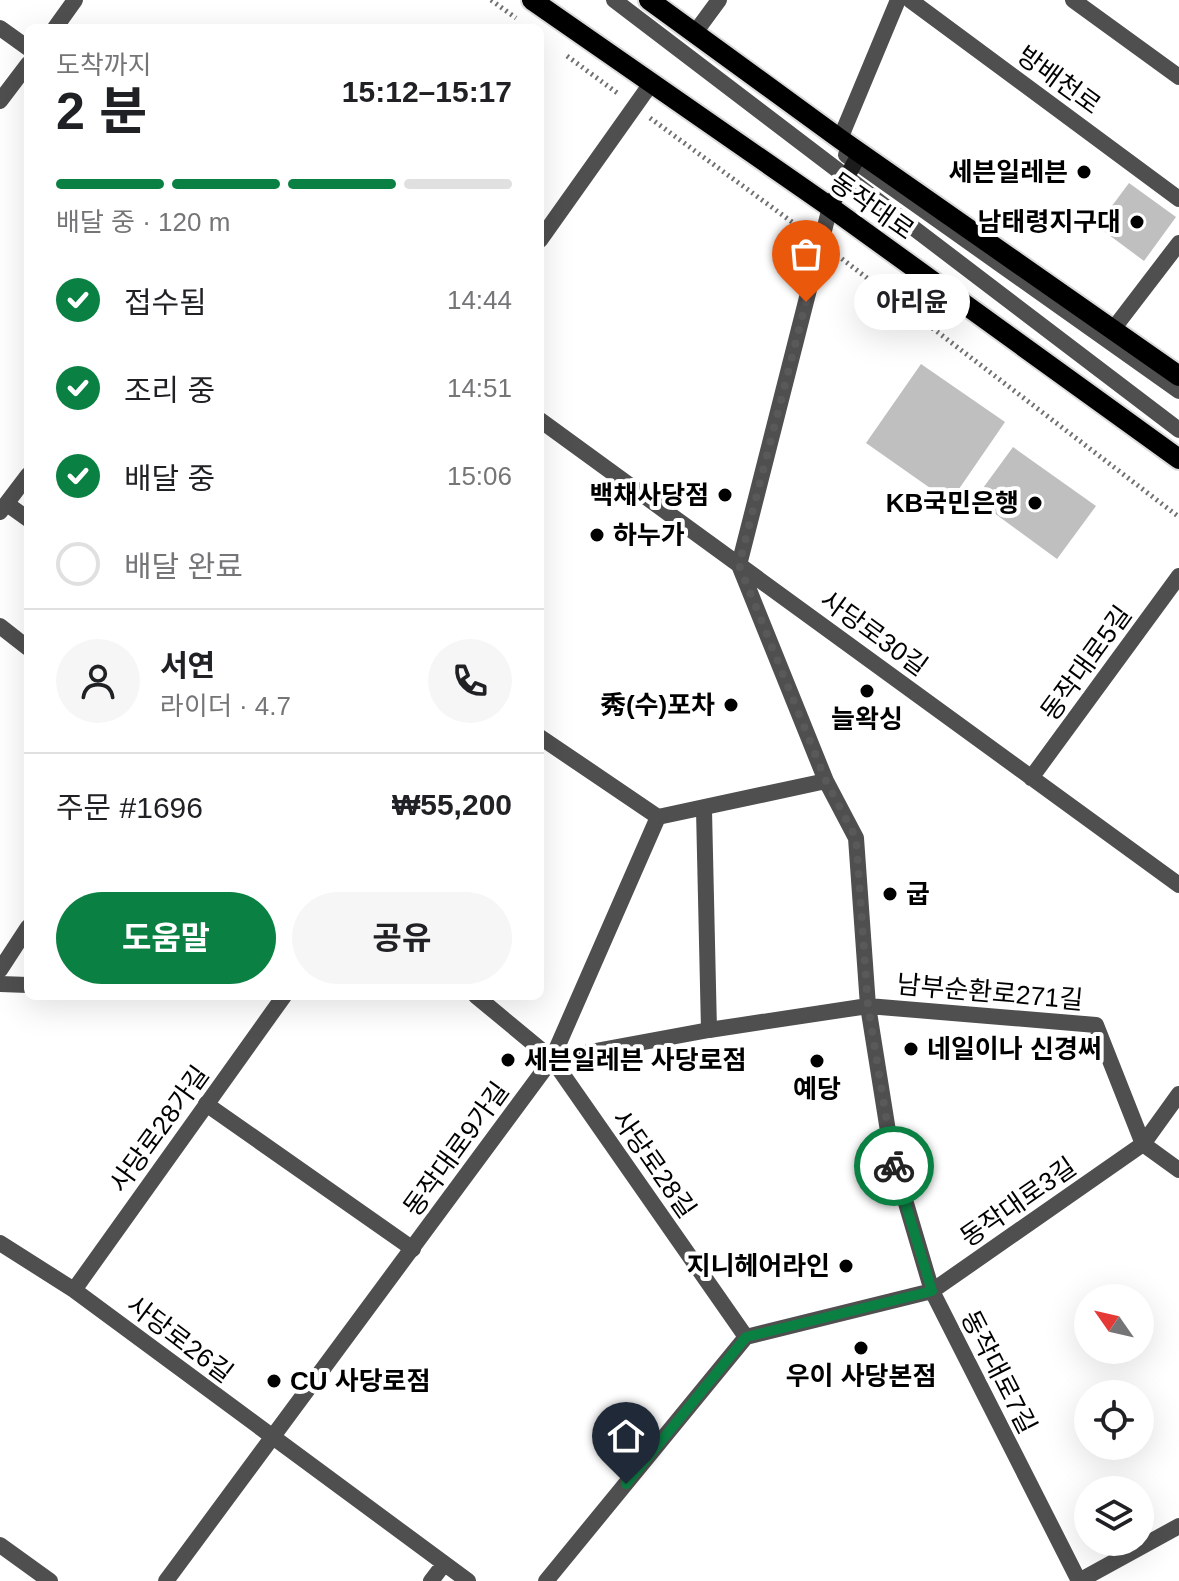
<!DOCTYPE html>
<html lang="ko">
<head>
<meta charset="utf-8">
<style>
	body { margin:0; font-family:Helvetica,"Noto Sans KR",sans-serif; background:#f6f6f6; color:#202124; height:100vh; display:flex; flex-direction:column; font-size:30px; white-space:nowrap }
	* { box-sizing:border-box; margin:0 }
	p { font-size:26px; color:#757577 }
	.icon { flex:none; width:44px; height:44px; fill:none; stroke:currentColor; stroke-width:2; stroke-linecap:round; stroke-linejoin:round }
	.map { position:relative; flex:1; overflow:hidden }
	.side { position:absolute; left:24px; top:24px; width:520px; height:976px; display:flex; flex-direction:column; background:#fff; border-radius:12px; box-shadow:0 8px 32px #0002 }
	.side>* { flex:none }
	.needle { width:52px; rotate:304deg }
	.tools { position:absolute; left:1074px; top:1284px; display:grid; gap:16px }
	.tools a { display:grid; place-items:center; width:80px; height:80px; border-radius:50%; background:#fff; box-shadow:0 8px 32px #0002; font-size:40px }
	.pin { position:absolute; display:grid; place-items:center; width:68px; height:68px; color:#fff; margin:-82px -34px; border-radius:50% 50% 50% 0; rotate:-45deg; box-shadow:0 0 8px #0007 }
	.pin .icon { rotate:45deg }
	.courier { position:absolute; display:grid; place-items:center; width:80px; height:80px; margin:-40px; border:6px solid #0b8043; border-radius:50%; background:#fff; color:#222; box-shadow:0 2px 10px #0007 }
	.bubble { position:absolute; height:56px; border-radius:28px; background:#fff; box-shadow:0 8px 32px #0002; font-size:26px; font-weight:700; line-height:56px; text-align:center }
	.head em { font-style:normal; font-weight:700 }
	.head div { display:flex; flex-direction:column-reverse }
	.head { display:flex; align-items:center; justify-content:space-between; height:136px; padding:0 32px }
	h1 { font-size:52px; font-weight:700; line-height:60px }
	.bar { display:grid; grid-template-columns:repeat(4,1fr); gap:12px 8px; align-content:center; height:96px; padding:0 32px }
	.bar i { height:10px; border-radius:6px; background:#e0e0e0 }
	.bar .current { background:#0b8043 }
	.bar p { grid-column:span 4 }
	.line { display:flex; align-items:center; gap:20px; padding:0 32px; border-top:2px solid #e0e0e0 }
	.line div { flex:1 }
	.round { display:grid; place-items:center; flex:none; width:84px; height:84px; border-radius:42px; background:#f6f6f6 }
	ol { padding:0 32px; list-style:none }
	li { display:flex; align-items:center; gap:24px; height:88px }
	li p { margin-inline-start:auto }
	li .icon { padding:8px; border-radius:50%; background:#0b8043; color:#fff; stroke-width:4 }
	li:last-child { color:#757577 }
	li i { width:44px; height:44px; border:4px solid #e0e0e0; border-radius:50% }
	.action { display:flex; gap:16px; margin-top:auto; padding:16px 32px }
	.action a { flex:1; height:92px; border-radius:48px; background:#0b8043; color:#fff; font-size:32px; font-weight:700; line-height:92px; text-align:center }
	.action a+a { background:#f6f6f6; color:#202124 }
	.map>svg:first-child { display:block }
	.building { fill:#bfbfbf }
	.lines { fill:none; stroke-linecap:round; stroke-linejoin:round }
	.primary-casing { stroke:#dbdbdb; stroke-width:24 }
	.path { stroke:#717171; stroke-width:5; stroke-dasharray:2 4; stroke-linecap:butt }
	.service { stroke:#4f4f4f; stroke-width:16 }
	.minor { stroke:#4f4f4f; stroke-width:16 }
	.tertiary { stroke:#4f4f4f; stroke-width:16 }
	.secondary { stroke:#1c1c1c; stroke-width:16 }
	.primary { stroke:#000; stroke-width:20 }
	.done { stroke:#595959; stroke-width:8; stroke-dasharray:0 14.4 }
	.route { stroke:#0b8043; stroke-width:10 }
	.poi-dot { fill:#000; stroke:#fff; stroke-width:3 }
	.labels { text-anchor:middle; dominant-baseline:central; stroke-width:8; stroke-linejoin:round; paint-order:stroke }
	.street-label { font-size:26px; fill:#000; stroke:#fff }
	.poi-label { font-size:26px; font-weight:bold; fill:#000; stroke:#fff; text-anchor:end }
</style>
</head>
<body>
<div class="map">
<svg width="1179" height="1581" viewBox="0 0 1179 1581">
	<rect width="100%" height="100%" fill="#fff"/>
	<path class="building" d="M1129,183L1176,217L1144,261L1097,226Z
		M921,364L1005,422L950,502L866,443Z
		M1013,447L1096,506L1057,559L975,499Z"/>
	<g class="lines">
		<g class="primary-casing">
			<path id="primary" d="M532,0L830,207L1179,459
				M649,0L840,139L1179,376"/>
		</g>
		<path class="path" d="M491,0L516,18
			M567,56L620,95
			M650,118L803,230
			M837,255L1179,517"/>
		<path class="service" d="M614,0L1179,430
			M840,139L898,0
			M846,155L1179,391
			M7,504L28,519
			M704,810L709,1030
			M0,984L28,985
			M206,1104L413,1249"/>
		<path class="minor" d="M0,28L28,48
			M55,28L75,0
			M694,34L719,0
			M0,101L28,64
			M830,207L739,565L826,781L856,838L868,1006L892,1156L932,1291L1079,1581L1179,1526
			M540,240L650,85
			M1114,328L1179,243
			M540,420L1179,885
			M0,512L28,475
			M0,626L28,648
			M540,737L658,817L826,781
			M1031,778L1179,576
			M0,970L28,927
			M476,996L552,1059L746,1337
			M552,1059L709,1030L868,1006L1096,1025L1143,1144L1179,1170
			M0,1243L74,1290L468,1581
			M74,1290L284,996
			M0,1545L50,1581
			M166,1581L552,1059L658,817
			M431,1581L444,1564
			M546,1581L746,1337L932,1291L1143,1144L1179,1094"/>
		<path class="tertiary" d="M910,0L1179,199
			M1073,0L1179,77"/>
		<path class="secondary" d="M830,207L860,153"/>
		<use href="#primary" class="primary"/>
	</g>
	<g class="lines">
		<path class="done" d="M806,302L739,565L826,781L856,838L868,1006L894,1166"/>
		<path class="route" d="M626,1484L746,1337L932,1291L894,1166"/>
	</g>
	<g class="poi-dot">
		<circle cx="1084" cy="172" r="8"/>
		<circle cx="1137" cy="222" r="8"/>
		<circle cx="725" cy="495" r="8"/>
		<circle cx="1035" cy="503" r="8"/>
		<circle cx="597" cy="535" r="8"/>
		<circle cx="867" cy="691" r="8"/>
		<circle cx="731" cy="705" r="8"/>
		<circle cx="890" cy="894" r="8"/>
		<circle cx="911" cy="1049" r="8"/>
		<circle cx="508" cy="1060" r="8"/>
		<circle cx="817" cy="1061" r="8"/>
		<circle cx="846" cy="1266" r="8"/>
		<circle cx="861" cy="1348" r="8"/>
		<circle cx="274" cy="1381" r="8"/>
	</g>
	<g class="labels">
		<g class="street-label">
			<text transform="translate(1059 80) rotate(36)">방배천로</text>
			<text transform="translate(872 206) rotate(35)">동작대로</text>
			<text transform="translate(874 633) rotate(36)">사당로30길</text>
			<text transform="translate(1086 663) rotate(-54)">동작대로5길</text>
			<text transform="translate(990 992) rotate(5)">남부순환로271길</text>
			<text transform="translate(159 1129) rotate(-54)">사당로28가길</text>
			<text transform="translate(456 1149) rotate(-54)">동작대로9가길</text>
			<text transform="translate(654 1164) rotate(55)">사당로28길</text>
			<text transform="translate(1018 1202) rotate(-35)">동작대로3길</text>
			<text transform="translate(180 1339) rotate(37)">사당로26길</text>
			<text transform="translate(999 1372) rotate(63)">동작대로7길</text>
		</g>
		<g class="poi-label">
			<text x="1068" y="172">세븐일레븐</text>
			<text x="1121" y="222">남태령지구대</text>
			<text x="709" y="495">백채사당점</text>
			<text x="1019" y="503">KB국민은행</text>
			<text x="613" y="535" text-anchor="start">하누가</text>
			<text x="715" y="705">秀(수)포차</text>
			<text x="867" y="719" text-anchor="middle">늘왁싱</text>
			<text x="906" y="894" text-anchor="start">굽</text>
			<text x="927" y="1049" text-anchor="start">네일이나 신경써</text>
			<text x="524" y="1060" text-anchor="start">세븐일레븐 사당로점</text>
			<text x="817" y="1089" text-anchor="middle">예당</text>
			<text x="830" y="1266">지니헤어라인</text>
			<text x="861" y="1376" text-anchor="middle">우이 사당본점</text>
			<text x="290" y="1381" text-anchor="start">CU 사당로점</text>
		</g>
	</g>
</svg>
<div class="tools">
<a><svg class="needle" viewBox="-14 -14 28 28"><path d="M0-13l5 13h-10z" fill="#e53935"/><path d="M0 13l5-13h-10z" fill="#757577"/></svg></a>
<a><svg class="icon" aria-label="locate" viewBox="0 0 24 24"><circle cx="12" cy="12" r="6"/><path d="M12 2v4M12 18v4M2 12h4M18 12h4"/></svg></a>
<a><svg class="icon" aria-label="layers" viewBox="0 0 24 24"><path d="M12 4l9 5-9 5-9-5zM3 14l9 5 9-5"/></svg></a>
</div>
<div class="pin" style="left:806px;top:302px;background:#ea580c"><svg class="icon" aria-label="bag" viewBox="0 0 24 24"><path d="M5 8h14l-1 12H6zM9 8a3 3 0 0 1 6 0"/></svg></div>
<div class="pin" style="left:626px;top:1484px;background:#1f2937"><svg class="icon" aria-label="home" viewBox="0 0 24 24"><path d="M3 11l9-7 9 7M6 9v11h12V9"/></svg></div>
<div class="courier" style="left:894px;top:1166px"><svg class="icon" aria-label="bike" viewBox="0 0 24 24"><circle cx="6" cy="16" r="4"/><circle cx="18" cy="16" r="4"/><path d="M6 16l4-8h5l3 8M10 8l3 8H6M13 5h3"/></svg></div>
<div class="bubble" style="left:854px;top:274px;width:116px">아리윤</div>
<section class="side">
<div class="head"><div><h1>2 분</h1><p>도착까지</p></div><em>15:12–15:17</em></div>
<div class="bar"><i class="current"></i><i class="current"></i><i class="current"></i><i></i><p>배달 중 · 120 m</p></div>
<ol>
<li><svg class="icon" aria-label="check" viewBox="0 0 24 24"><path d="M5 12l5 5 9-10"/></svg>접수됨<p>14:44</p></li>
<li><svg class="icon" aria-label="check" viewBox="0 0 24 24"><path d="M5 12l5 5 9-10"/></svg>조리 중<p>14:51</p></li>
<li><svg class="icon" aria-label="check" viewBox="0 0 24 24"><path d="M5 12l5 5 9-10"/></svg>배달 중<p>15:06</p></li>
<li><i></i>배달 완료</li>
</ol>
<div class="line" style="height:144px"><a class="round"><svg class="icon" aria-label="person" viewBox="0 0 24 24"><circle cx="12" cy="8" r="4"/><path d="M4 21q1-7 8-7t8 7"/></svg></a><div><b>서연</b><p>라이더 · 4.7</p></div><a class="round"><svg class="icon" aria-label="phone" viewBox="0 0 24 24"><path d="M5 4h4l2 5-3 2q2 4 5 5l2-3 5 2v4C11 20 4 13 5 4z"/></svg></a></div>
<div class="line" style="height:104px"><div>주문 #1696</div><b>₩55,200</b></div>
<div class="action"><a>도움말</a><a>공유</a></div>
</section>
</div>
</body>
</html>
